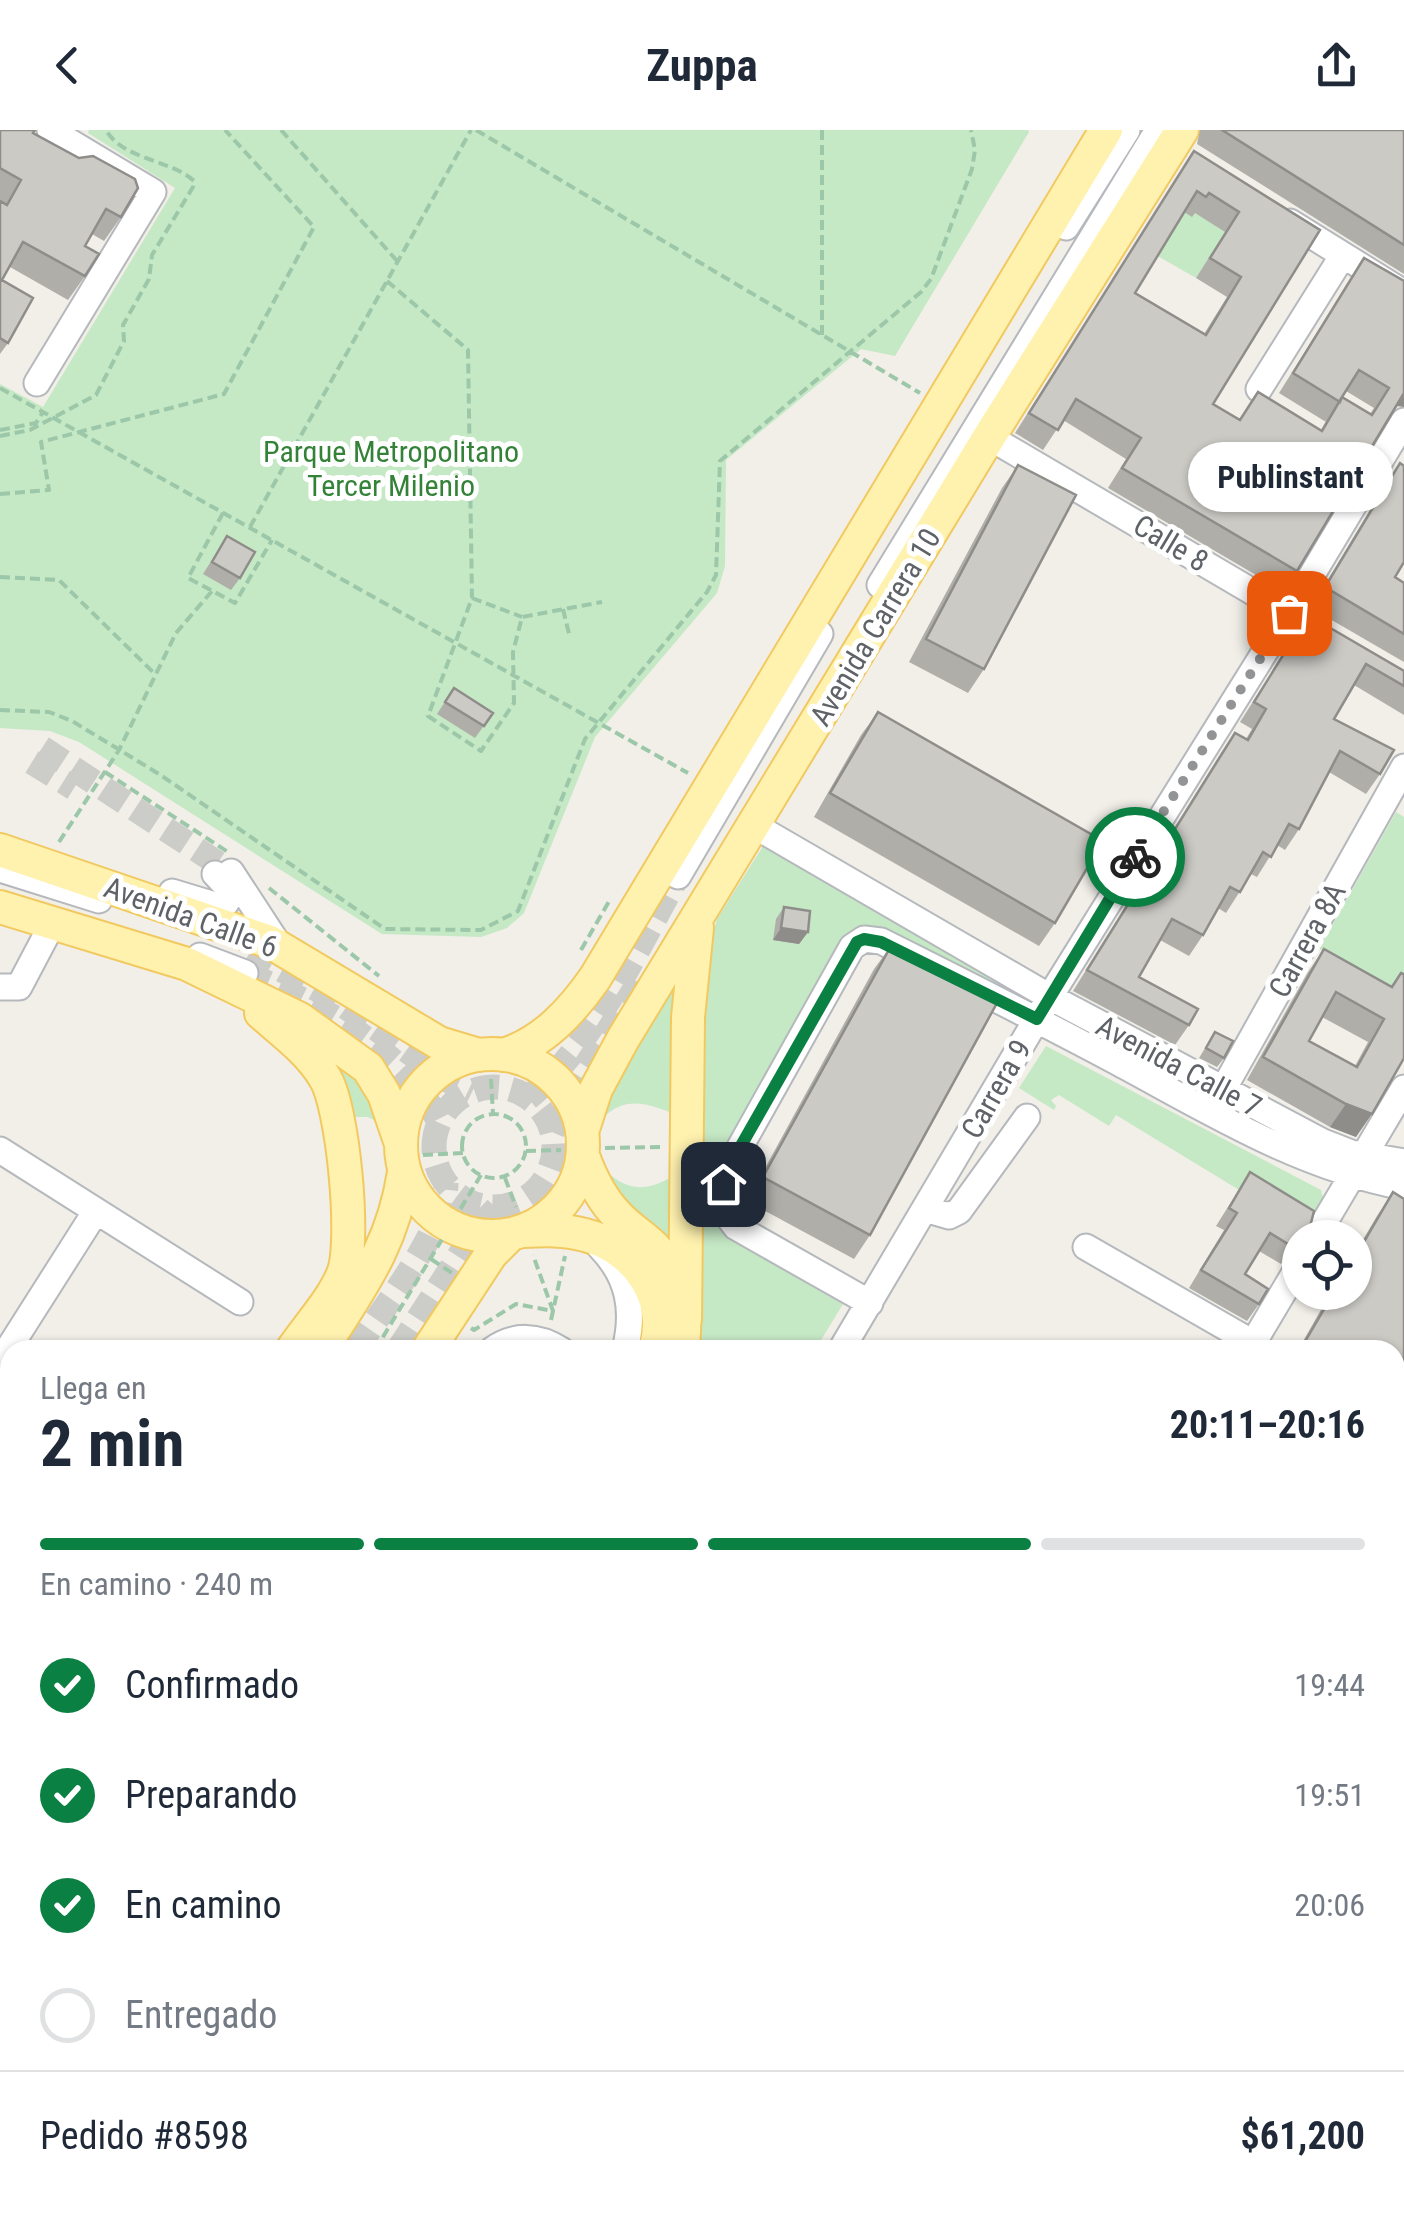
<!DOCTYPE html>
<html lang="es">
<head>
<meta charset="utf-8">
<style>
	body { margin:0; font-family:"Roboto Condensed",sans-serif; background:#f6f6f7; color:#1f2937; height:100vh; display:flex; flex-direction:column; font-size:38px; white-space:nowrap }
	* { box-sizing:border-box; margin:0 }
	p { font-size:32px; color:#747a83 }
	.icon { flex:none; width:55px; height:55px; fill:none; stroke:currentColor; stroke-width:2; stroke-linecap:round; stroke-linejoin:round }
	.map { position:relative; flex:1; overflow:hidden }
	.panel { position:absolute; left:0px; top:1210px; width:1405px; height:882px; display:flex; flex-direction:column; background:#fff; border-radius:30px 30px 0 0; box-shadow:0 2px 8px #0004 }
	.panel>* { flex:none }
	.buttons { position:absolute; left:1282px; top:1090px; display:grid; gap:20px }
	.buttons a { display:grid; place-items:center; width:90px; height:90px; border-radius:50%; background:#fff; box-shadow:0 2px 8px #0004; font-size:50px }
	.pin { position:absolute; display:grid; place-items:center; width:85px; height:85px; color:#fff; margin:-42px; border-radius:20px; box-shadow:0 5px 15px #0006 }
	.courier { position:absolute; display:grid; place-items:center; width:100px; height:100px; margin:-50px; border:8px solid #0b8043; border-radius:50%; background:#fff; color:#222; box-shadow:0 2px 12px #0007 }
	.bubble { position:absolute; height:70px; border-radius:35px; background:#fff; box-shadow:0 2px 8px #0004; font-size:32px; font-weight:700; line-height:70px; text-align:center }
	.overview em { font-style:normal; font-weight:700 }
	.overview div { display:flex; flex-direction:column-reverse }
	.overview { display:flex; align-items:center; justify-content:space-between; height:170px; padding:0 40px }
	h1 { font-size:65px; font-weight:700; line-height:75px }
	.bar { display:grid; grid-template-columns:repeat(4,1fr); gap:15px 10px; align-content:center; height:120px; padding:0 40px }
	.bar i { height:12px; border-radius:8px; background:#e0e1e3 }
	.bar .on { background:#0b8043 }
	.bar p { grid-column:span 4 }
	.line { display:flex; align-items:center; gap:25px; padding:0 40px; border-top:2px solid #e0e1e3 }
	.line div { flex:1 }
	ol { padding:0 40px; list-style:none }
	li { display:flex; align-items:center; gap:30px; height:110px }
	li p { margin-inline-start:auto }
	li .icon { padding:10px; border-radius:50%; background:#0b8043; color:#fff; stroke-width:4 }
	li:last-child { color:#747a83 }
	li i { width:55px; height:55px; border:5px solid #e0e1e3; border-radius:50% }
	header { display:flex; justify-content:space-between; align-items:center; height:130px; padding:0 40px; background:#fff; font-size:45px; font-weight:700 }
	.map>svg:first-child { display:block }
	.green { fill:#c5e8c5 }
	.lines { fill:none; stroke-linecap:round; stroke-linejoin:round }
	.minor-tunnel { stroke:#ccccc8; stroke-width:25; stroke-dasharray:25 12; stroke-linecap:butt }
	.minor-casing { stroke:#b5b8bc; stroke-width:29 }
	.major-casing { stroke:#f2c960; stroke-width:36 }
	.path { stroke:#9cc7a9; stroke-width:4; stroke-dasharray:10 5; stroke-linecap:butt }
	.minor { stroke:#fff; stroke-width:25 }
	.major { stroke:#fff2af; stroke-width:32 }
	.wall { fill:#afaea9; fill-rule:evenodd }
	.shaded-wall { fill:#8f8d8a }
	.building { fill:#cccac5; stroke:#8f8d8a; stroke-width:2.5; fill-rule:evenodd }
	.done { stroke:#929495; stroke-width:10; stroke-dasharray:0 18 }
	.route { stroke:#0b8043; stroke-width:12 }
	.labels { text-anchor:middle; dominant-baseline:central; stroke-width:10; stroke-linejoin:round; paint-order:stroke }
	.park-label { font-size:30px; fill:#348238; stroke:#fff }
	.street-label { font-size:30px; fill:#5f6368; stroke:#fff }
</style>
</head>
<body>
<header><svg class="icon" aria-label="back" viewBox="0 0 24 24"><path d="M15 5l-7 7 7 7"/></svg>Zuppa<svg class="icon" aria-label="share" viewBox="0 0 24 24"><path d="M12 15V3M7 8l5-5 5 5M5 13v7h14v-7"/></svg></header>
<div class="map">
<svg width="1404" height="2092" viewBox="0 0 1404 2092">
	<rect width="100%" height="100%" fill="#f1efe8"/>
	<path class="green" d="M89,0H1028L1029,2L895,226L861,219L726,330L725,436L717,463L595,607L524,783L507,798L481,807L382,804L79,612L50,601L0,598V254L43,277L175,58L88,3Z
		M1173,76L1198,78L1210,92L1225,102L1196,148L1156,125Z
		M1396,682L1404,687V866L1319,819Z
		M765,713L1018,859L1012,869L891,810L842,814L712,1049C711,1061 709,1076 714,1087C725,1111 817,1158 843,1174L815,1220H692L700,869L709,816L717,789Z
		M682,844L680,986C650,975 626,963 601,990C610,944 657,883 682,844Z
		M311,911L362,946L380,993L368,987H349Z
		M1046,916L1321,1060L1323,1068L1305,1100L1116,985L1109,996L1059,965L1051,970L1056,976L1054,980L1019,958Z
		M600,1035C625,1062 646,1064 678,1043L676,1131L635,1088Z"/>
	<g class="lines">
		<path class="minor-tunnel" d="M42,618L231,742
			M32,632L74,658
			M250,822L336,870L451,952L472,962
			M245,843C317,874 404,918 439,992
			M434 1017a60 60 0 1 1 120 0a60 60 0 1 1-120 0Z
			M528,968C597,911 635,822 678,746
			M552,1002L571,959L640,851
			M356,1220C382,1179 446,1100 446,1053
			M398,1220L476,1100L498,1077"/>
		<g class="minor-casing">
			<path id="minor" d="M1290,92L1404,163
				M1066,97L1127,0
				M37,253L153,62L50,0
				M1259,259L1343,125
				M989,307L1304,492
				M880,455L1158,0
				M755,696L1050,867L1323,1012L1351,1023L1404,1032
				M0,739L99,770
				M231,742L280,817
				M678,746L820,504
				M172,762L218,776L226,773L232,762L215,744
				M200,826L245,843
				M0,857H19L48,802
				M1215,974L1404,637
				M0,1020L240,1172
				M925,1079L949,1086L959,1081L1027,987
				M1315,1108L1404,958
				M600,1117C629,1147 635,1180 625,1220
				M1086,1117L1253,1213
				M870,1173L736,1097C720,1079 720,1064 726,1042L852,817L864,809L881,811C961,851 1040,891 1119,933C1212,983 1299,1037 1404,1057
				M492,1220C514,1204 538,1205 561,1220
				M841,1220L1054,860L1289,483L1404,291
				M1249,1220L1300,1134
				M0,1232L96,1081
				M0,1410L10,1416
				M1395,1431L1404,1415
				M1395,1476L1404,1481
				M1395,1637L1404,1622
				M0,1724L10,1710
				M0,1783L10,1786
				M0,1837L10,1821
				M1395,1997L1404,1981
				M0,2030L10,2037
				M1395,2043L1404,2047
				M73,2082L87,2092
				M458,2082L473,2092
				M1109,2082L1125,2092
				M281,2092L287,2082
				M1144,2092L1149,2082"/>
		</g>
		<g class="major-casing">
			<path id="major" d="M0,720L270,812L439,913L479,925
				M0,777L187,834L300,889L368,938L384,964L400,1011
				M261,883C284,903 310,922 325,948C343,977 356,1113 343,1144C332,1171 308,1196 292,1220
				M401 1015a91 91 0 1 1 182 0a91 91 0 1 1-182 0Z
				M503,925C543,913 572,881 595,848L1106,0
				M582,1002L596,959L623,909L989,307L1182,0
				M583,1026C591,1048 602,1070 618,1086C629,1098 643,1106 654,1117C678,1144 689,1185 682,1220
				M522,1101C544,1100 564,1099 585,1105C636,1118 671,1168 655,1220
				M685,1190L688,887L697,798
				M321,1220C360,1158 393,1116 404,1042
				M428,1220L491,1124L510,1105
				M0,1691L10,1677
				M0,1871L10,1854
				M712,2082L725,2092
				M750,2082L763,2092"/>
		</g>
		<path class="path" d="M281,0L398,132
			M476,0L920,263
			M822,0V206
			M387,151L468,220L472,468L428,586L481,621L514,573L513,522L522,487L602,472
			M0,258L688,643
			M0,300L36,293L43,282
			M0,306L30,300L96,265L124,211L123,195L149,149L152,125L193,57L194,51C170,29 123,30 106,0
			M0,364L49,360L41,312L224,264L314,97L225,0
			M223,383L188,448L235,473L272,410
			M250,397L471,0
			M0,447L59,450L156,545
			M472,468L522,487
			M563,479L569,504
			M0,580L49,582L72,591L159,644L385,799L481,800L518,781L585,609L707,462L716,445L720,331L921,162L931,149L972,39L975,20L971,0
			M105,642L228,722
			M59,712L119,620L176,503L212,461
			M269,758L379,846
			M581,820L611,768
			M491,949L493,984
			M462 1016a32 32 0 1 1 64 0a32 32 0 1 1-64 0Z
			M605,1018L660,1017
			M526,1021L561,1020
			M423,1025L463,1023
			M505,1048L516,1077
			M431,1129L452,1143
			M551,1190L565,1126
			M471,1198L474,1200L516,1174L553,1181L533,1125
			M375,1220L481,1045
			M535,2092L541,2082"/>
		<use href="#minor" class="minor"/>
		<use href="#major" class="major"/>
	</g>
	<path class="wall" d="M0,0L33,3L121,87L104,111L92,104L85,116V146L68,170L10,137L2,150L8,213L0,224Z
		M1200,0H1404V144L1197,14Z
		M1194,21L1320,100L1213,274L1239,290L1258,262L1321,300L1326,291V292L1279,263L1364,128L1397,276L1297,441L1283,461L1108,358L1126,329L1063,290L1043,320L1015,303ZM1184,82L1192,87L1195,83L1225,102L1196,148L1227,167L1204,204L1135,163ZM1346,261L1374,278L1370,284L1342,267Z
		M1400,333L1395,447L1404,453V532L1311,478L1386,353Z
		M1018,335L984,539L968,563L909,532L1002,358Z
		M227,406L240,448L231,460L203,444Z
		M1308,485L1404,541V585L1354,555L1334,589L1380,644L1366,664L1329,642L1299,699L1285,720L1277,715L1257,747L1251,744L1226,783L1218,778L1203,805L1189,826L1160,810L1139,847L1189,895L1175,915L1073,861L1221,623L1235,603L1246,609L1252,599L1240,592Z
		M454,558L493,583L475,608L437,584Z
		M878,582L1055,793L1039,816L814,687L861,605Z
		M784,777L808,802L799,814L773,810L776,789Z
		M891,816L870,1105L854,1129L747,1071L874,839Z
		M1324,819L1391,856L1401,843L1356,1007L1330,997L1247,950L1308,842ZM1322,887L1368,912L1355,936L1309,911Z
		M1215,902L1224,928L1217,937L1199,928Z
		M1250,1042L1300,1108L1281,1134L1259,1121L1245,1144L1259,1174L1247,1191L1189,1158L1224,1100L1216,1096Z
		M1393,1062L1404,1069V1360L1395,1375V1220H1298L1331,1162H1355V1123L1377,1086Z
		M1404,1643V1686L1395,1681V1657Z
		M1395,1849L1404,1854V1946L1395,1958Z
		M1401,2055L1404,2092H1375L1382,2082H1395V2063Z
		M1165,2082H1306L1304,2085L1313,2092H1163Z"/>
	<path class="shaded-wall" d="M1404,263V277L1397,276L1390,283Z
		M781,798L808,802L799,814L773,810Z
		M1346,974L1372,984L1356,1007L1330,997Z"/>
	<path class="building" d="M0,0H35L33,3L79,28L93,26L135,49L138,58L121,87L106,79L85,116L99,124L85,146L23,112L2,150L33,168L8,213L0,208V71L7,75L21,50L0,38Z
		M1222,0H1404V115Z
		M1194,21L1320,100L1213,274L1240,290L1258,262L1322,301L1342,267L1340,272L1293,243L1364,128L1404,151V263L1297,441L1122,338L1141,308L1076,269L1058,300L1029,283ZM1197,61L1206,67L1209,63L1239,82L1210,128L1241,147L1206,205L1135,163ZM1359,240L1389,258L1372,285L1342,267Z
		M1400,333L1404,336V432L1395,447L1404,453V504L1325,457Z
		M1018,335L1076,365L984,539L926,509Z
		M227,406L255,422L240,448L212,432Z
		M1308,485L1404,541V556L1366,534L1334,589L1394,620L1380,644L1340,621L1299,699L1289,694L1271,727L1263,722L1240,762L1230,757L1203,805L1172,789L1139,847L1198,879L1189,895L1087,840L1235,603L1248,610L1266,579L1254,572Z
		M454,558L493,583L484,596L445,572Z
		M878,582L1103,711L1055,793L830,663Z
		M784,777L810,781L808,802L781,798Z
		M891,816L997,873L870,1105L763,1047Z
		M1324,819L1392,857L1401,843L1404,844V928L1372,984L1346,974L1263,927ZM1336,862L1384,889L1357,937L1309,911Z
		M1215,902L1233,911L1224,928L1206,918Z
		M1250,1042L1314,1081L1311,1093L1293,1117L1270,1103L1245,1144L1268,1159L1259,1174L1201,1140L1237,1083L1229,1078Z
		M1393,1062L1404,1069V1235L1395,1229V1220H1300L1334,1162H1355V1127Z
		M1404,1249V1360L1395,1375V1264Z
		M1395,1849L1404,1854V1936L1395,1931Z
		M1401,2055H1404V2092H1386L1384,2084L1385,2082H1395V2065Z
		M1199,2082H1301L1314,2090L1313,2092H1215Z"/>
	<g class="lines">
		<path class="done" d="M1135,727L1289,483"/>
		<path class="route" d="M723,1054L726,1042L857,812L864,809L881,812L1037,889L1135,727"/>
	</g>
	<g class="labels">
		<g class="park-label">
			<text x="391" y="321">Parque Metropolitano<tspan x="391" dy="34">Tercer Milenio</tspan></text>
		</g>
		<g class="street-label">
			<text transform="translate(1171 413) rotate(31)">Calle 8</text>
			<text transform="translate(875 497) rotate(-59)">Avenida Carrera 10</text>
			<text transform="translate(191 787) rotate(20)">Avenida Calle 6</text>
			<text transform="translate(1307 810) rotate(-61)">Carrera 8A</text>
			<text transform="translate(1179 936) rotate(28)">Avenida Calle 7</text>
			<text transform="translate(996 959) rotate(-60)">Carrera 9</text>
		</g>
	</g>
</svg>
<div class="buttons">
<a><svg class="icon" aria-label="locate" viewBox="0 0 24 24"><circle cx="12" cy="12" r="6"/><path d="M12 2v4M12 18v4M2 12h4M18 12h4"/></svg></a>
</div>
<div class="pin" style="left:1289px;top:483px;background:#ea580c"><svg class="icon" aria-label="bag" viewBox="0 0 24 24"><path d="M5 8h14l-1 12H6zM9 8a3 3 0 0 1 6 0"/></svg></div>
<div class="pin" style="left:723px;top:1054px;background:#1f2937"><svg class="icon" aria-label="home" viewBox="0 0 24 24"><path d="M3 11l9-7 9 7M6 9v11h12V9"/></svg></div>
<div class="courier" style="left:1135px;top:727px"><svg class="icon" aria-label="bike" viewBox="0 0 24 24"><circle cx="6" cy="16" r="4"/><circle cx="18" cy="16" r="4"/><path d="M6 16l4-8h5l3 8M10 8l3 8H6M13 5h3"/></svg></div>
<div class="bubble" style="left:1188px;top:312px;width:205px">Publinstant</div>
<section class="panel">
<div class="overview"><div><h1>2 min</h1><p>Llega en</p></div><em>20:11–20:16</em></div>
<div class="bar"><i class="on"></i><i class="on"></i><i class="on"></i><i></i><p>En camino · 240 m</p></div>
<ol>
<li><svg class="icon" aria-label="check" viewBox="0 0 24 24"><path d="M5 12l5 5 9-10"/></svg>Confirmado<p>19:44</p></li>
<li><svg class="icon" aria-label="check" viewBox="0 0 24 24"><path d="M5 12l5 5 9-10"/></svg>Preparando<p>19:51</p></li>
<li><svg class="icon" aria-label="check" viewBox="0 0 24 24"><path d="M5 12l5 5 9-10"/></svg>En camino<p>20:06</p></li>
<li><i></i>Entregado</li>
</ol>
<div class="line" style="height:130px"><div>Pedido #8598</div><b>$61,200</b></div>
</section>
</div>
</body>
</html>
